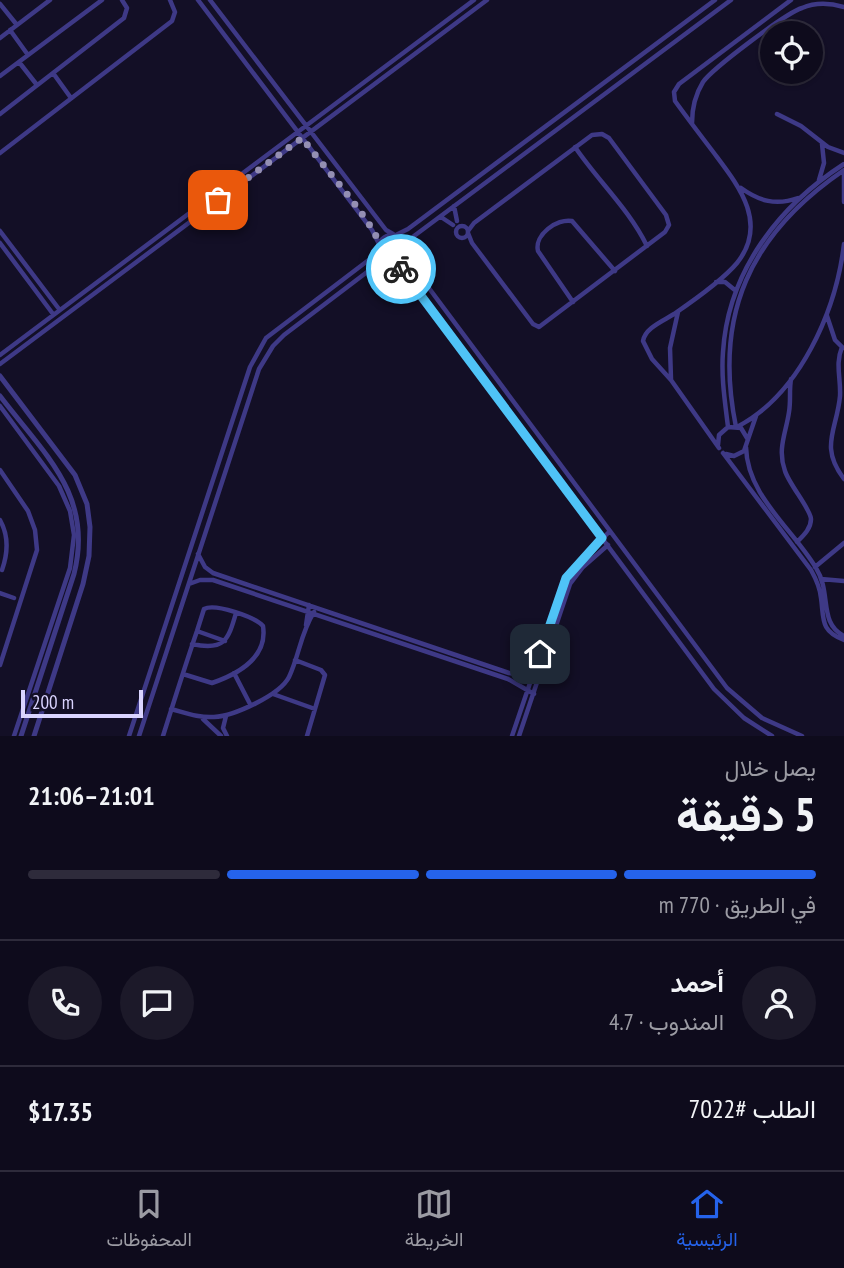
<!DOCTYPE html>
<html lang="ar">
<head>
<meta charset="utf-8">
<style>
	body { margin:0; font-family:"PT Sans Narrow",Vazirmatn,sans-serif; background:#1c1929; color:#f1f3f6; direction:rtl; height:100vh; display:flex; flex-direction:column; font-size:26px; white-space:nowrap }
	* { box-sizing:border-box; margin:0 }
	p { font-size:23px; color:#9b9ba3 }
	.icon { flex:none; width:38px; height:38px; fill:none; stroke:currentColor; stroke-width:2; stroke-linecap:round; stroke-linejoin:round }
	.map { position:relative; height:736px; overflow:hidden; direction:ltr }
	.drawer { display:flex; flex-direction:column; background:#0e0b1c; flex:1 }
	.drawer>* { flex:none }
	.controls { position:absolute; left:760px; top:21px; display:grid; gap:14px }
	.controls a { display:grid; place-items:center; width:63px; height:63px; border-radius:50%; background:#0e0b1c; box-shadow:0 2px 5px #0004,0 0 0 2px #2e2b3b; font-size:35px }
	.scale { position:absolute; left:21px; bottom:18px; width:122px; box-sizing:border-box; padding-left:7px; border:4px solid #dad4ff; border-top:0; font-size:19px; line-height:24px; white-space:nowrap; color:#dad4ff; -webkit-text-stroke:5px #130f26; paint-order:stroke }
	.pin { position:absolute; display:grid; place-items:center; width:60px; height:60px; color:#fff; margin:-30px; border-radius:14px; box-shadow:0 4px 10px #0006 }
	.courier { position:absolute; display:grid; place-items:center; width:70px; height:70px; margin:-35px; border:5px solid #4fc3f7; border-radius:50%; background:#fff; color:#222; box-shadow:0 2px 9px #0007 }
	.headline em { font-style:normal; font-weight:700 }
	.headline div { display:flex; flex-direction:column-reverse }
	.headline { display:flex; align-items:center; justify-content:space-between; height:119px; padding:0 28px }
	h1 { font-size:46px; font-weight:700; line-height:52px }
	.bar { display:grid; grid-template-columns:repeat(4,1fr); gap:10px 7px; align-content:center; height:84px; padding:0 28px }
	.bar i { height:9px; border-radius:5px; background:#2e2b3b }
	.bar .on { background:#2563eb }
	.bar p { grid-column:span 4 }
	.line { display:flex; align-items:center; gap:18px; padding:0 28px; border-top:2px solid #2e2b3b }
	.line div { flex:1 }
	.round { display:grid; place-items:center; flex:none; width:74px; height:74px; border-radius:37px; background:#1c1929 }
	.tab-bar { display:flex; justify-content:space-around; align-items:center; height:98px; border-top:2px solid #2e2b3b; background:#0e0b1c; font-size:19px; color:#9b9ba3 }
	.tab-bar a { display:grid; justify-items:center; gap:4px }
	.tab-bar .on { color:#2563eb }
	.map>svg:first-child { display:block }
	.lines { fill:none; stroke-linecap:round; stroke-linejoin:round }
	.minor { stroke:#3e3986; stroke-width:4.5 }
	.tertiary { stroke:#3e3986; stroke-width:5 }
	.done { stroke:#948fb3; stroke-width:7; stroke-dasharray:0 12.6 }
	.route { stroke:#4fc3f7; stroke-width:9 }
</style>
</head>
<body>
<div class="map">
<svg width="844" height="736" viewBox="0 0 844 736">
	<rect width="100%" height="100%" fill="#130f26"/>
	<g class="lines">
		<path class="minor" d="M198,0L372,230L379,244
			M210,0L386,230L393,234
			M0,4L17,25
			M10,30L28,55
			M0,38L50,0
			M19,62L37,85
			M53,73L71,98
			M0,76L102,0
			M0,114L124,18L127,8L122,0
			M777,114L801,126L828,147L844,153
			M692,123C692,109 695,95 703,82C713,68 786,13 802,8C816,2 830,3 844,7
			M575,147C598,181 629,209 647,246
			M0,153L172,21L175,12L170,0
			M844,171V202
			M819,180L824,163L822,144
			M741,188C759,201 776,206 798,198
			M454,206L457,221
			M441,217L453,225
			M456 232a6 6 0 1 1 12 0a6 6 0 1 1-12 0Z
			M0,231L59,309
			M468,231L474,223L592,135L602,134L609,138L666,215L669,225L665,232L539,327L533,324L472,243L468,233
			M378 249a14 14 0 1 1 28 0a14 14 0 1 1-28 0Z
			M396,235L408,229L715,0
			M0,243L53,314
			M406,245L414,236L731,0
			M405,256L727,688L762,718L802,736
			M397,262L714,689L744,718L772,736
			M716,282H725L736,291
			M573,302L538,251C534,235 557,218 572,221L615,271
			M827,316L835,340L843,348
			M842,347C835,364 841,378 840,396C837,430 819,446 844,479
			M0,355L474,0
			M0,364L487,0
			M671,379L670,348L678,312
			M791,379C789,390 791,401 789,412C786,433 777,449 785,471C789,484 811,510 811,519C811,529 803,536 797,542
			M0,406L59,486L70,511L74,535L70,568L14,736
			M728,427C725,402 721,377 723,352C728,271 779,206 844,164
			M736,427C713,315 750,234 844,170
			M737,427C800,394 836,311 844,244
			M718,445L719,435L728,427L741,428L747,438
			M746,447C747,496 793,529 816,568C832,593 818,623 844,636
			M719,448L671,380L652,359L643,341C645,328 663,321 674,314C693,301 722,281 737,263C769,223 738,185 714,153C701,136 688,119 675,101L674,92L679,84L791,0
			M723,453L811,570C816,579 820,587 821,598C824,619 820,631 844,640
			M726,454L734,456L744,451L756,416
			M0,470L28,511L35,530L37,550L0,665
			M0,520C9,536 8,553 2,570
			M198,554L205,567L213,573L509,673L539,677
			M815,567L844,543
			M821,579L844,581
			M189,584L200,580H213L508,679L534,694
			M0,593L14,598
			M306,625L309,605
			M197,631L225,641
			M192,644C224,651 228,641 236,613
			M295,660L321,670L325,675L307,736
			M234,673L250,704
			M273,694L315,709
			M171,709C186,713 199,718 214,717C234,716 280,695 289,677C299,656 301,632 314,612
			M226,716L223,728L227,736
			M203,719L221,736
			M129,736L250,367L266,338L370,259L378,247
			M139,736L259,369L273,346L284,335L375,266L389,262
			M163,736C174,701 185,666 197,631L204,609C215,603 255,617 263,626C268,658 238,674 212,683L183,674
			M512,736L564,583L573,568L610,531
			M519,736L570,584L583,567L608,545"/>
		<path class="tertiary" d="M0,376L75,475L87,504L90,527L89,556L83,584L34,736
			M0,396C44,454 94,495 74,574L21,736"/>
	</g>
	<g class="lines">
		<path class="done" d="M218,200L302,138C324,167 356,202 374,232C382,245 375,264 397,262L401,269"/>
		<path class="route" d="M401,269L602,538L566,578L540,654"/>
	</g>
</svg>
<div class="controls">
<a><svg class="icon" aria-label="locate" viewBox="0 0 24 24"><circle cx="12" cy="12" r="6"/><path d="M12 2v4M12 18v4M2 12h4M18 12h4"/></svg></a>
</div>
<div class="scale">200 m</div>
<div class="pin" style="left:218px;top:200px;background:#ea580c"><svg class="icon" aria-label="bag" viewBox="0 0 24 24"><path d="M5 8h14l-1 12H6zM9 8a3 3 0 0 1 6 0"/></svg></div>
<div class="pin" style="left:540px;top:654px;background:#1f2937"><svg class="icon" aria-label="home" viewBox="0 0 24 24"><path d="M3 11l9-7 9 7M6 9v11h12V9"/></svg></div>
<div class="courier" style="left:401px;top:269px"><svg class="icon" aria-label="bike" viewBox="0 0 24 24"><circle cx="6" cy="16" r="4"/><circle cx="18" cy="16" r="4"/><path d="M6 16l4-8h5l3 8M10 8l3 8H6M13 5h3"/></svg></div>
</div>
<section class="drawer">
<div class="headline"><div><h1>5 دقيقة</h1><p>يصل خلال</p></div><em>21:01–21:06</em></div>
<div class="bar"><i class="on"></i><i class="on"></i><i class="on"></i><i></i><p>في الطريق · 770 m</p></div>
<div class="line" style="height:126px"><a class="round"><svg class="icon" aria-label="person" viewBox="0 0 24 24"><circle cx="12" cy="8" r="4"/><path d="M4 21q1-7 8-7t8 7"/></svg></a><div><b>أحمد</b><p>المندوب · 4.7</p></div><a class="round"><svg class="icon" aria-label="chat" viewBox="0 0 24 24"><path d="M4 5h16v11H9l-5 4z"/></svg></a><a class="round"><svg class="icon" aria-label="phone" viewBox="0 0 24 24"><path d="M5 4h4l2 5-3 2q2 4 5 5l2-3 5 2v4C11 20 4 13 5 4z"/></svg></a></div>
<div class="line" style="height:91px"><div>الطلب #7022</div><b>$17.35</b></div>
</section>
<nav class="tab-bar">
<a class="on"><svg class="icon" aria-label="home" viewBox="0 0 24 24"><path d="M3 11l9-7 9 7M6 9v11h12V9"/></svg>الرئيسية</a>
<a><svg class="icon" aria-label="map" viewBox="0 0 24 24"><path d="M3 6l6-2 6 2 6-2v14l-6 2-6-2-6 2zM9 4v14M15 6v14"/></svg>الخريطة</a>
<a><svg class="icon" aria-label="saved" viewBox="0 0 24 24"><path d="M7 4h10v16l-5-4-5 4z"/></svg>المحفوظات</a>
</nav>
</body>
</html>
